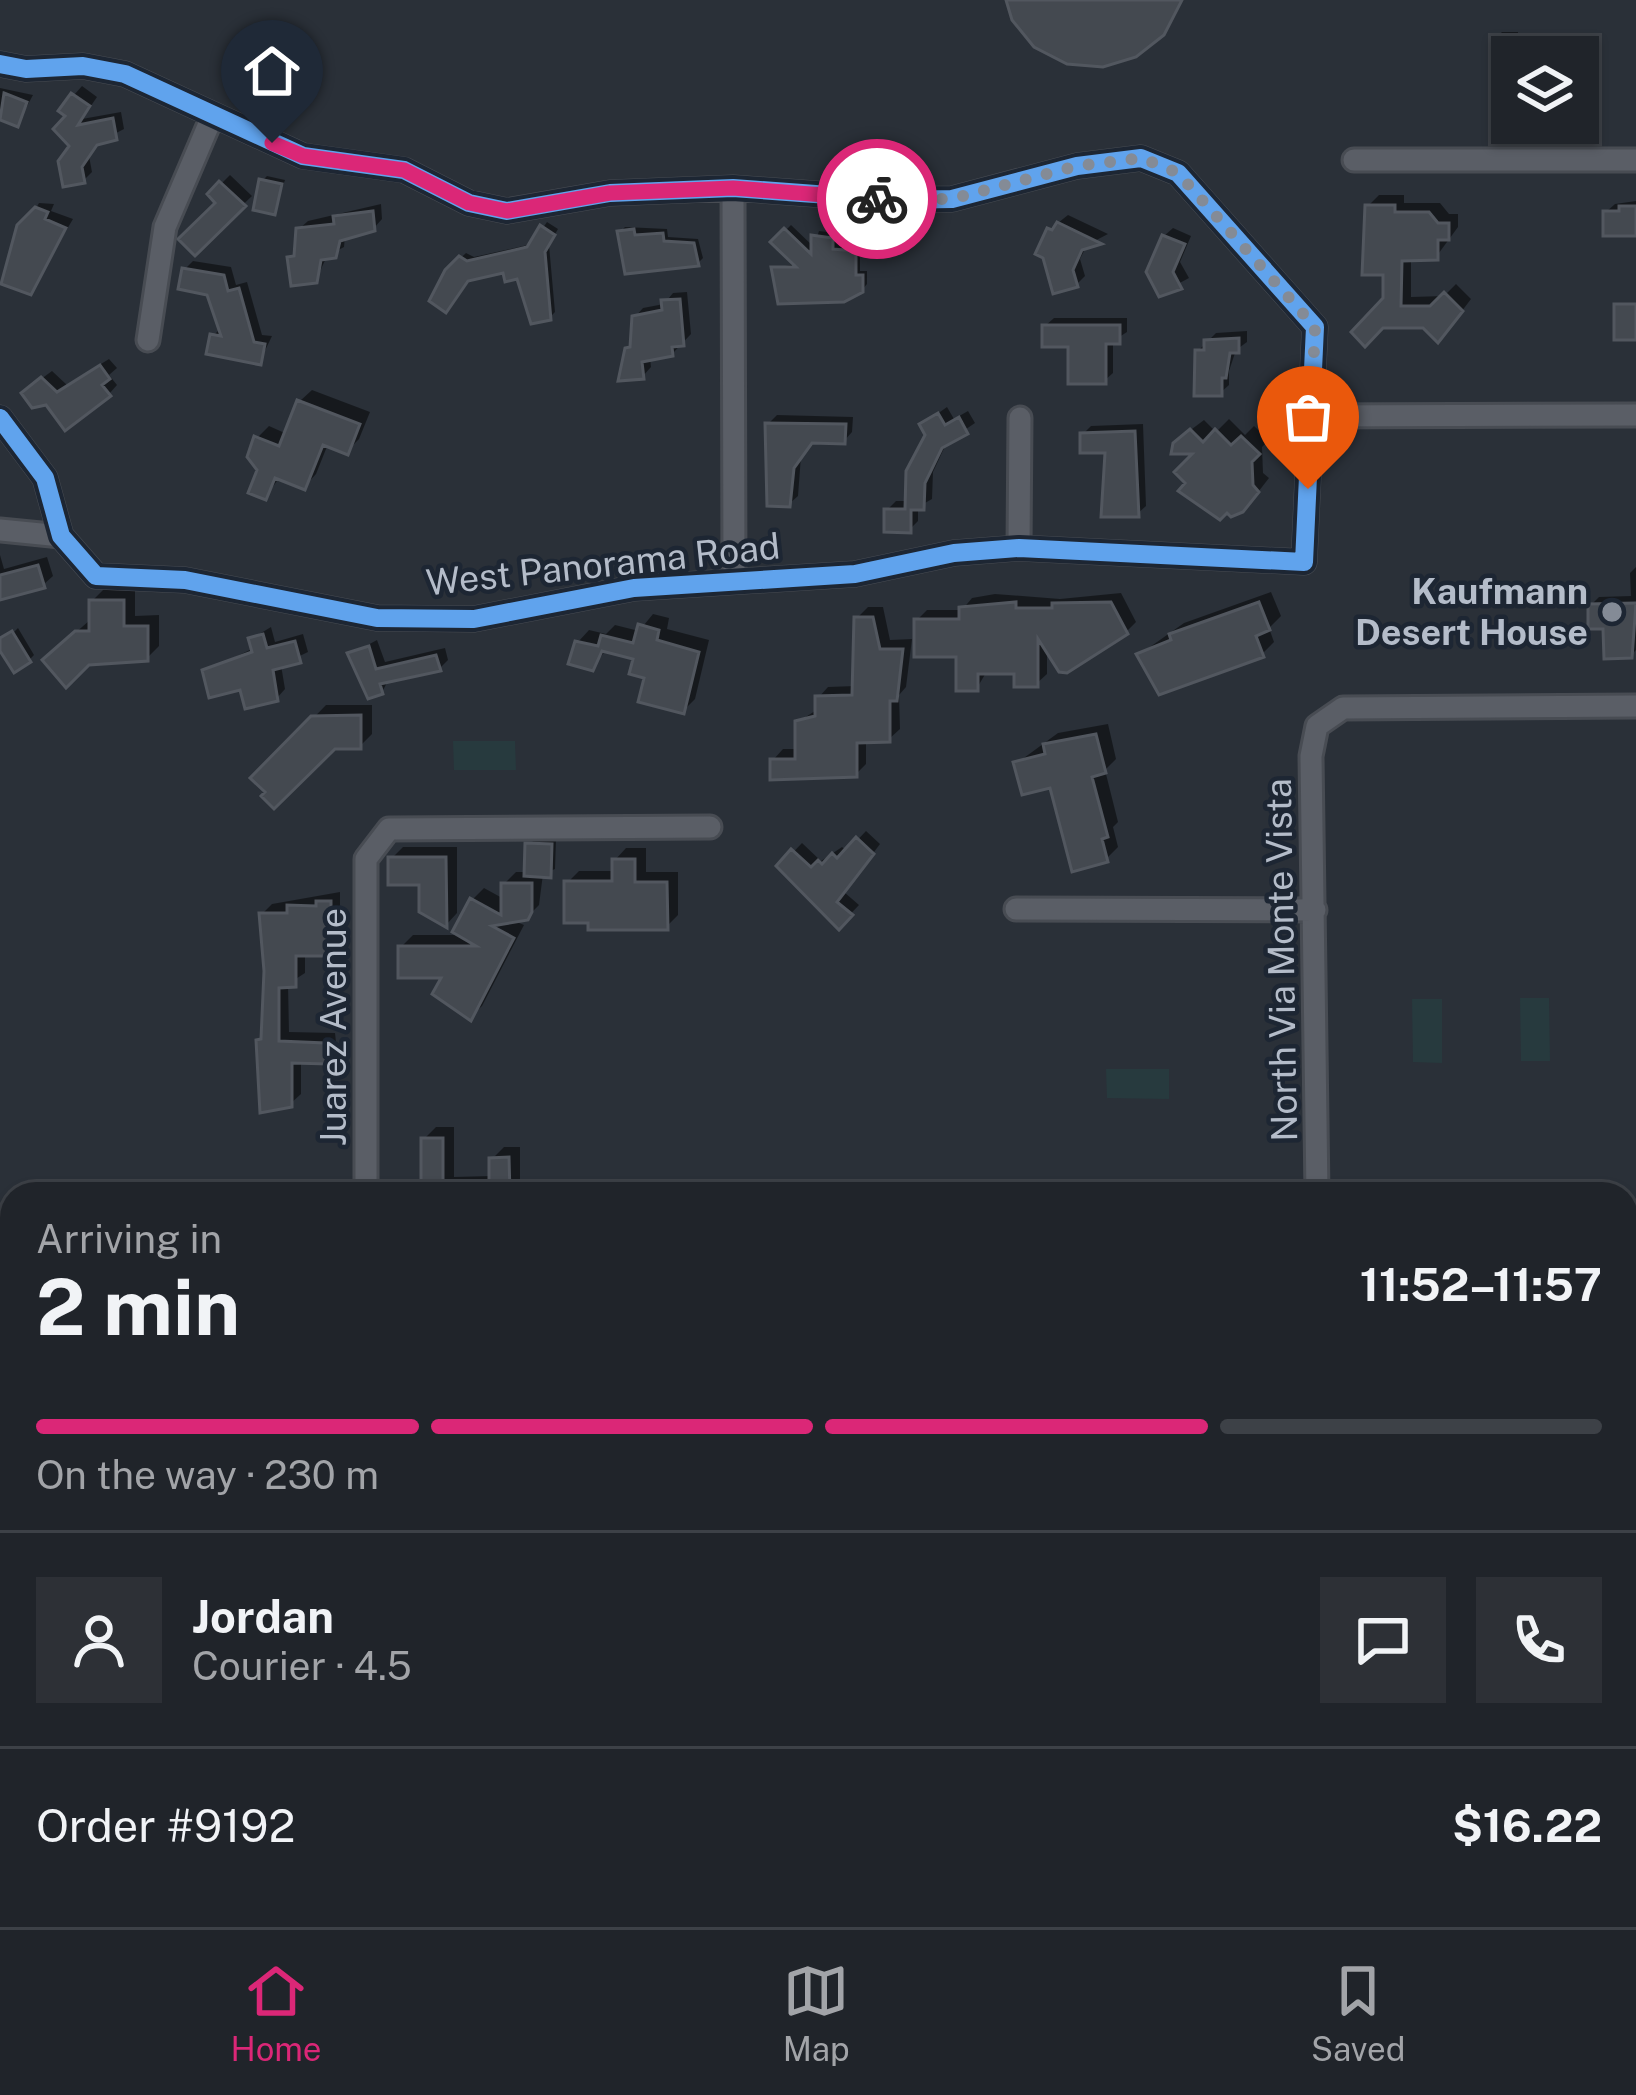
<!DOCTYPE html>
<html lang="en">
<head>
<meta charset="utf-8">
<style>
	body { margin:0; font-family:"Public Sans",sans-serif; background:#2d3036; color:#f1f3f6; height:100vh; display:flex; flex-direction:column; font-size:45px; white-space:nowrap }
	* { box-sizing:border-box; margin:0 }
	p { font-size:39px; color:#a2a4a8 }
	.icon { flex:none; width:66px; height:66px; fill:none; stroke:currentColor; stroke-width:2; stroke-linecap:round; stroke-linejoin:round }
	.map { position:relative; flex:1; overflow:hidden }
	.panel { position:absolute; left:0px; top:1182px; width:1638px; height:747px; display:flex; flex-direction:column; background:#20242a; border-radius:36px 36px 0 0; box-shadow:0 3px 9px #0004,0 0 0 3px #3d4147 }
	.panel>* { flex:none }
	.fabs { position:absolute; left:1491px; top:36px; display:grid; gap:24px }
	.fabs a { display:grid; place-items:center; width:108px; height:108px; border-radius:0px; background:#20242a; box-shadow:0 3px 9px #0004,0 0 0 3px #3d4147; font-size:60px }
	.pin { position:absolute; display:grid; place-items:center; width:102px; height:102px; color:#fff; margin:-123px -51px; border-radius:50% 50% 50% 0; rotate:-45deg; box-shadow:0 0 12px #0007 }
	.pin .icon { rotate:45deg }
	.courier { position:absolute; display:grid; place-items:center; width:120px; height:120px; margin:-60px; border:9px solid #db2777; border-radius:50%; background:#fff; color:#222; box-shadow:0 3px 15px #0007 }
	.headline em { font-style:normal; font-weight:700 }
	.headline div { display:flex; flex-direction:column-reverse }
	.headline { display:flex; align-items:center; justify-content:space-between; height:204px; padding:0 36px }
	h1 { font-size:78px; font-weight:700; line-height:90px }
	.bar { display:grid; grid-template-columns:repeat(4,1fr); gap:18px 12px; align-content:center; height:144px; padding:0 36px }
	.bar i { height:15px; border-radius:9px; background:#3d4147 }
	.bar .active { background:#db2777 }
	.bar p { grid-column:span 4 }
	.line { display:flex; align-items:center; gap:30px; padding:0 36px; border-top:3px solid #3d4147 }
	.line div { flex:1 }
	.round { display:grid; place-items:center; flex:none; width:126px; height:126px; border-radius:0px; background:#2d3036 }
	.dock { display:flex; justify-content:space-around; align-items:center; height:168px; border-top:3px solid #3d4147; background:#20242a; font-size:33px; color:#a2a4a8 }
	.dock a { display:grid; justify-items:center; gap:6px }
	.dock .active { color:#db2777 }
	.map>svg:first-child { display:block }
	.green { fill:#273a3e }
	.shadow { fill:#0007 }
	.building { fill:#444950; stroke:#52575f; stroke-width:3 }
	.lines { fill:none; stroke-linecap:round; stroke-linejoin:round }
	.minor-casing { stroke:#484c53; stroke-width:27 }
	.minor { stroke:#5a5e66; stroke-width:21 }
	.cycleway-casing { stroke:#1d2633; stroke-width:26 }
	.cycleway { stroke:#60a3ed; stroke-width:18 }
	.done { stroke:#848b96; stroke-width:12; stroke-dasharray:0 21.6 }
	.route { stroke:#db2777; stroke-width:15 }
	.poi-dot { fill:#848b96; stroke:#1d2633; stroke-width:4.5 }
	.labels { text-anchor:middle; dominant-baseline:central; stroke-width:9; stroke-linejoin:round; paint-order:stroke }
	.street-label { font-size:36px; fill:#b4bcc9; stroke:#1d2633 }
	.poi-label { font-size:36px; font-weight:bold; fill:#b4bcc9; stroke:#1d2633; text-anchor:end }
</style>
</head>
<body>
<div class="map">
<svg width="1636" height="1927" viewBox="0 0 1636 1927">
	<rect width="100%" height="100%" fill="#2a3038"/>
	<path class="green" d="M453,741H515L516,770H454Z
		M1520,998H1549L1550,1061H1521Z
		M1412,999H1442V1063L1413,1062Z
		M1106,1069H1169V1099L1107,1098Z"/>
	<path class="shadow" d="M1502,32H1518V37H1598V83L1589,91H1578V57H1512V71H1493V40Z
		M82,86L97,97L82,119L121,112L124,129L99,142L89,156L92,172L84,180L70,116L74,95Z
		M0,88L33,95L18,123L0,117Z
		M230,175L252,196L195,251L220,203L211,194Z
		M267,176L285,180L274,211L262,181Z
		M1379,195H1404V203H1440L1449,214H1458V227L1436,257H1411V297L1444,296L1456,284L1471,299L1449,328L1386,299V272L1368,206Z
		M1636,201V234L1606,212L1615,204Z
		M39,203L54,204L51,211L73,219L30,292L9,255Z
		M381,204L382,219L374,228L345,236L344,247L327,256L316,280L291,258L297,251L299,229L308,221Z
		M1068,215L1108,234L1087,245L1080,259L1085,276L1077,284L1049,230Z
		M547,222L558,229L549,245L555,312L550,317L520,275L506,270L447,271L466,253L474,257L532,244Z
		M791,225L814,247L819,231L837,233V244L860,247V271H867V284L862,290L774,268L796,264L774,242Z
		M625,227L667,229L668,237L698,239L703,258L698,263L620,232Z
		M1173,228L1191,236L1180,262L1189,278L1161,293L1164,236Z
		M193,261L231,267L236,285L247,282L262,335L272,336L260,361L213,336L221,328L209,292L185,269Z
		M687,292L691,334L672,354L650,357L651,367L643,376L628,349L635,317L643,308L664,304L673,293Z
		M1054,318H1127V332L1113,341V373L1104,381L1071,344L1045,326Z
		M1247,331V342L1236,350L1229,371V385L1220,393L1198,351L1216,333Z
		M109,359L117,368L109,375L117,385L109,394L47,402L33,385L52,371L67,385Z
		M312,390L370,412L359,439L347,451L328,444L316,474L305,486L280,477L265,497L257,438L269,426L287,434L300,401Z
		M947,407L954,419L968,411L975,423L947,442L933,472L932,499L918,507V521L909,530L887,510L896,501H908L929,435L923,424Z
		M777,415L853,417L852,432L844,441L813,440L801,456L798,496L789,504L768,424Z
		M1229,419L1245,435L1254,426L1269,440L1262,447L1263,473L1269,478L1255,496L1195,503L1182,491L1199,451L1188,432L1204,420L1216,432Z
		M1143,424L1146,506L1137,514L1108,450L1083,434L1091,426Z
		M0,555L4,569L47,557L53,576L43,585L0,597Z
		M1636,567V650L1631,655L1591,605L1599,597L1631,596L1630,573Z
		M104,589H135V616L159,615V646L147,658L58,648L90,620L92,601Z
		M1271,592L1281,616L1269,628L1274,642L1262,654H1140L1184,623Z
		M1121,593L1136,622L1126,632L1047,647V674L1036,684L1017,671H987L977,688L959,654L917,620L927,610H962L972,598L995,594L1060,599Z
		M868,607H883L890,640L912,639L906,687L899,695L900,729L889,739L866,740V764L856,774L773,760L783,749H798V722L818,709V698L828,687L855,686L857,618Z
		M653,614L669,618L667,629L709,640L695,699L683,711L636,657L607,649L592,667L578,642L589,630L606,634L615,625L639,631Z
		M271,627L275,642L303,634L308,652L281,665L285,689L277,698L206,671L254,648L251,639Z
		M18,628L34,655L29,660L0,646Z
		M377,640L385,662L445,648L448,660L440,668L389,679L382,692L351,654Z
		M326,705H372V734L360,746H333L269,792L255,778Z
		M1108,724L1116,759L1105,770L1118,822L1113,827L1118,847L1106,859L1052,784L1017,763L1058,733Z
		M866,831L880,844L844,892L859,905L839,926L780,866L802,843L821,861L842,847L847,851Z
		M533,839L556,840L555,869L543,874L539,905L527,917L512,920L524,925L482,1006L470,1017L446,975L401,947L413,935H464L472,900L484,888L504,899V884L516,872H527Z
		M403,847H457V913L446,925L422,882L391,859Z
		M626,848H646V872H678V915L666,927L567,883L579,871H615V860Z
		M340,892V943L329,953H305V973L288,984L289,1032L335,1033L337,1051L327,1061L301,1060V1094L290,1104L259,1041L265,1035L267,971L262,914L272,904Z
		M436,1127H454V1177L492,1176V1159L504,1147H520V1194H409L424,1191V1139Z
		M1636,1745V1825L1626,1823V1781Z
		M0,1766H12V1837L0,1838Z
		M14,1917H235L231,1927H17Z
		M413,1917H461L451,1927H423Z
		M826,1923L887,1927H823Z"/>
	<path class="building" d="M1006,0H1182L1164,35L1136,57L1103,67L1067,64L1034,47L1012,20Z
		M1490,39H1511L1512,74H1490Z
		M4,93L27,102L18,127L0,120Z
		M71,93L90,106L78,125L113,118L117,140L97,145L82,167L85,183L63,187L58,161L69,146L53,129L65,116L58,111Z
		M259,179L282,184L275,215L253,210Z
		M219,181L246,206L195,256L178,239L215,203L207,194Z
		M1365,205H1395V212H1429L1438,223H1449V240H1438V260L1402,261L1401,306H1430L1444,292L1463,311L1438,343L1423,328H1383L1365,347L1351,332L1383,298V275H1362Z
		M1619,206H1636V236H1603V211H1619Z
		M35,207L48,212L45,219L66,228L31,295L1,284L17,225Z
		M373,211L375,231L340,241L336,258L321,260L317,283L291,286L287,257L294,256L296,228L334,224L333,216Z
		M1057,222L1102,244L1082,250L1073,270L1078,287L1053,294L1043,258L1035,254L1047,228L1052,230Z
		M540,225L555,235L545,252L551,320L531,324L517,279L505,282L503,273L468,281L446,313L429,301L445,270L459,256L467,261L527,247Z
		M784,228L811,254V235L833,238V249L856,251V275H863V292L844,302L778,304L771,267H796L770,242Z
		M634,229L635,235L663,233L664,241L694,243L699,266L625,274L617,231Z
		M1162,235L1185,244L1173,272L1182,289L1159,297L1146,272Z
		M182,268L224,275L228,291L239,288L254,342L265,344L261,365L206,354L210,334L221,336L207,295L178,289Z
		M680,299L684,346L672,347L673,356L642,362L644,379L618,381L625,348L630,347L632,316L662,310L661,300Z
		M1614,304H1636V340H1614Z
		M1042,325H1120V344H1106V384H1068V347H1042Z
		M1239,338V353H1230L1226,378H1222V396H1194L1195,350H1204V340Z
		M100,365L110,379L102,385L111,396L65,431L46,405L32,408L21,393L41,377L57,392Z
		M297,400L360,424L348,455L323,445L305,490L275,478L266,500L248,493L257,470L247,457L254,436L279,446Z
		M938,413L945,425L959,417L968,434L942,448L925,483L924,510H911V533L884,532V509H905L906,471L925,435L919,424Z
		M765,423L846,424L845,444L812,443L794,468L790,507L767,506Z
		M1190,429L1203,442L1215,429L1231,445L1241,436L1260,454L1252,462L1253,485L1259,492L1243,512L1231,517L1227,513L1220,520L1178,491L1185,483L1174,472L1192,454H1171L1173,443Z
		M1135,431L1139,517H1101L1105,453H1080V433Z
		M38,565L45,588L0,600V575Z
		M89,600H124V626H148V661L89,665L66,688L42,660L75,631H89Z
		M1016,602V608H1052V603L1111,602L1128,634L1067,673L1059,672L1038,639V687H1014V674H978V691H956V657H914V619H959V607Z
		M1259,602L1270,630L1256,636L1264,657L1159,695L1136,654L1171,640L1169,634Z
		M1636,603L1632,658L1604,659L1603,629H1588V604Z
		M854,617H873L880,649H903L897,701H890V742L857,743V777L770,780V759H795V721L815,716V696L852,695Z
		M638,624L659,630L657,640L699,652L684,714L638,702L644,678L629,674L633,659L602,651L593,671L568,664L575,641L598,646L601,635L633,643Z
		M12,631L31,662L14,673L0,651V638Z
		M263,634L267,648L295,641L301,663L273,670L278,701L245,709L240,690L209,698L202,670L252,652L248,638Z
		M369,646L376,669L436,655L441,671L380,684L383,694L368,699L347,653Z
		M361,715V749H335L274,809L261,796L265,792L250,778L311,716Z
		M1096,734L1106,773L1092,777L1108,837L1102,839L1108,862L1072,872L1050,788L1022,795L1013,762L1045,754L1043,744Z
		M856,837L874,854L837,902L853,915L839,930L776,866L791,849L811,867L818,860L822,864L832,853L837,858Z
		M525,843L552,844L551,878L524,876Z
		M388,857H446L447,928L419,912V885H388Z
		M612,859H635V882H667L668,930H588V923H564V881H612Z
		M501,883H532V912L528,920L492,926L514,938L471,1021L432,994L441,978H398V946H476L452,932L470,898L501,915Z
		M316,901H331V956H296V987L279,988V1041L325,1043L328,1064L292,1063V1107L260,1113L256,1040L261,1039L264,971L259,913H287V905L316,906Z
		M421,1138H443V1194H421Z
		M509,1157L510,1194H489V1158Z"/>
	<g class="lines">
		<g class="minor-casing">
			<path id="minor" d="M0,64L26,69L83,66L125,74L303,156L404,170L469,203L507,211L610,193L733,188L897,200L952,199L1077,166L1141,158L1178,173L1315,327L1304,562L1019,548L954,553L855,574L634,588L474,619L377,618L185,580L96,576L61,536L45,478L0,418
				M1354,160H1636
				M733,188L734,578
				M148,340L165,227L212,117
				M1313,416L1636,415
				M0,530L61,536
				M1019,548L1020,418
				M1016,909L1315,910
				M366,1194V859L389,829L710,827
				M1317,1194L1311,756L1317,726L1343,708L1636,706
				M1626,1240H1636
				M1626,1494L1636,1495
				M1626,1617L1636,1597
				M0,1879L12,1876
				M366,1917V1927
				M658,1917L667,1927
				M956,1917L973,1927
				M704,1927L722,1917
				M1025,1927L1033,1917
				M1321,1927V1917
				M1578,1927V1917"/>
		</g>
		<use href="#minor" class="minor"/>
		<g class="cycleway-casing">
			<path id="cycleway" d="M0,64L26,69L83,66L125,74L303,156L404,170L469,203L507,211L610,193L733,188L897,200L952,199L1077,166L1141,158L1178,173L1315,327L1304,562L1019,548L954,553L855,574L634,588L474,619L377,618L185,580L96,576L61,536L45,478L0,418"/>
		</g>
		<use href="#cycleway" class="cycleway"/>
	</g>
	<g class="lines">
		<path class="done" d="M877,199H952L1077,166L1142,158L1178,173L1315,327L1308,489"/>
		<path class="route" d="M272,143L303,156L404,170L469,203L507,211L610,193L733,188L877,199"/>
	</g>
	<circle class="poi-dot" cx="1612" cy="612" r="12"/>
	<g class="labels">
		<g class="street-label">
			<text transform="translate(603 564) rotate(-6)">West Panorama Road</text>
			<text transform="translate(1281 960) rotate(-91)">North Via Monte Vista</text>
			<text transform="translate(333 1027) rotate(-90)">Juarez Avenue</text>
		</g>
		<g class="poi-label">
			<text x="1588" y="591">Kaufmann<tspan x="1588" dy="41">Desert House</tspan></text>
		</g>
	</g>
</svg>
<div class="fabs">
<a><svg class="icon" aria-label="layers" viewBox="0 0 24 24"><path d="M12 4l9 5-9 5-9-5zM3 14l9 5 9-5"/></svg></a>
</div>
<div class="pin" style="left:1308px;top:489px;background:#ea580c"><svg class="icon" aria-label="bag" viewBox="0 0 24 24"><path d="M5 8h14l-1 12H6zM9 8a3 3 0 0 1 6 0"/></svg></div>
<div class="pin" style="left:272px;top:143px;background:#1f2937"><svg class="icon" aria-label="home" viewBox="0 0 24 24"><path d="M3 11l9-7 9 7M6 9v11h12V9"/></svg></div>
<div class="courier" style="left:877px;top:199px"><svg class="icon" aria-label="bike" viewBox="0 0 24 24"><circle cx="6" cy="16" r="4"/><circle cx="18" cy="16" r="4"/><path d="M6 16l4-8h5l3 8M10 8l3 8H6M13 5h3"/></svg></div>
<section class="panel">
<div class="headline"><div><h1>2 min</h1><p>Arriving in</p></div><em>11:52–11:57</em></div>
<div class="bar"><i class="active"></i><i class="active"></i><i class="active"></i><i></i><p>On the way · 230 m</p></div>
<div class="line" style="height:216px"><a class="round"><svg class="icon" aria-label="person" viewBox="0 0 24 24"><circle cx="12" cy="8" r="4"/><path d="M4 21q1-7 8-7t8 7"/></svg></a><div><b>Jordan</b><p>Courier · 4.5</p></div><a class="round"><svg class="icon" aria-label="chat" viewBox="0 0 24 24"><path d="M4 5h16v11H9l-5 4z"/></svg></a><a class="round"><svg class="icon" aria-label="phone" viewBox="0 0 24 24"><path d="M5 4h4l2 5-3 2q2 4 5 5l2-3 5 2v4C11 20 4 13 5 4z"/></svg></a></div>
<div class="line" style="height:156px"><div>Order #9192</div><b>$16.22</b></div>
</section>
</div>
<nav class="dock">
<a class="active"><svg class="icon" aria-label="home" viewBox="0 0 24 24"><path d="M3 11l9-7 9 7M6 9v11h12V9"/></svg>Home</a>
<a><svg class="icon" aria-label="map" viewBox="0 0 24 24"><path d="M3 6l6-2 6 2 6-2v14l-6 2-6-2-6 2zM9 4v14M15 6v14"/></svg>Map</a>
<a><svg class="icon" aria-label="saved" viewBox="0 0 24 24"><path d="M7 4h10v16l-5-4-5 4z"/></svg>Saved</a>
</nav>
</body>
</html>
